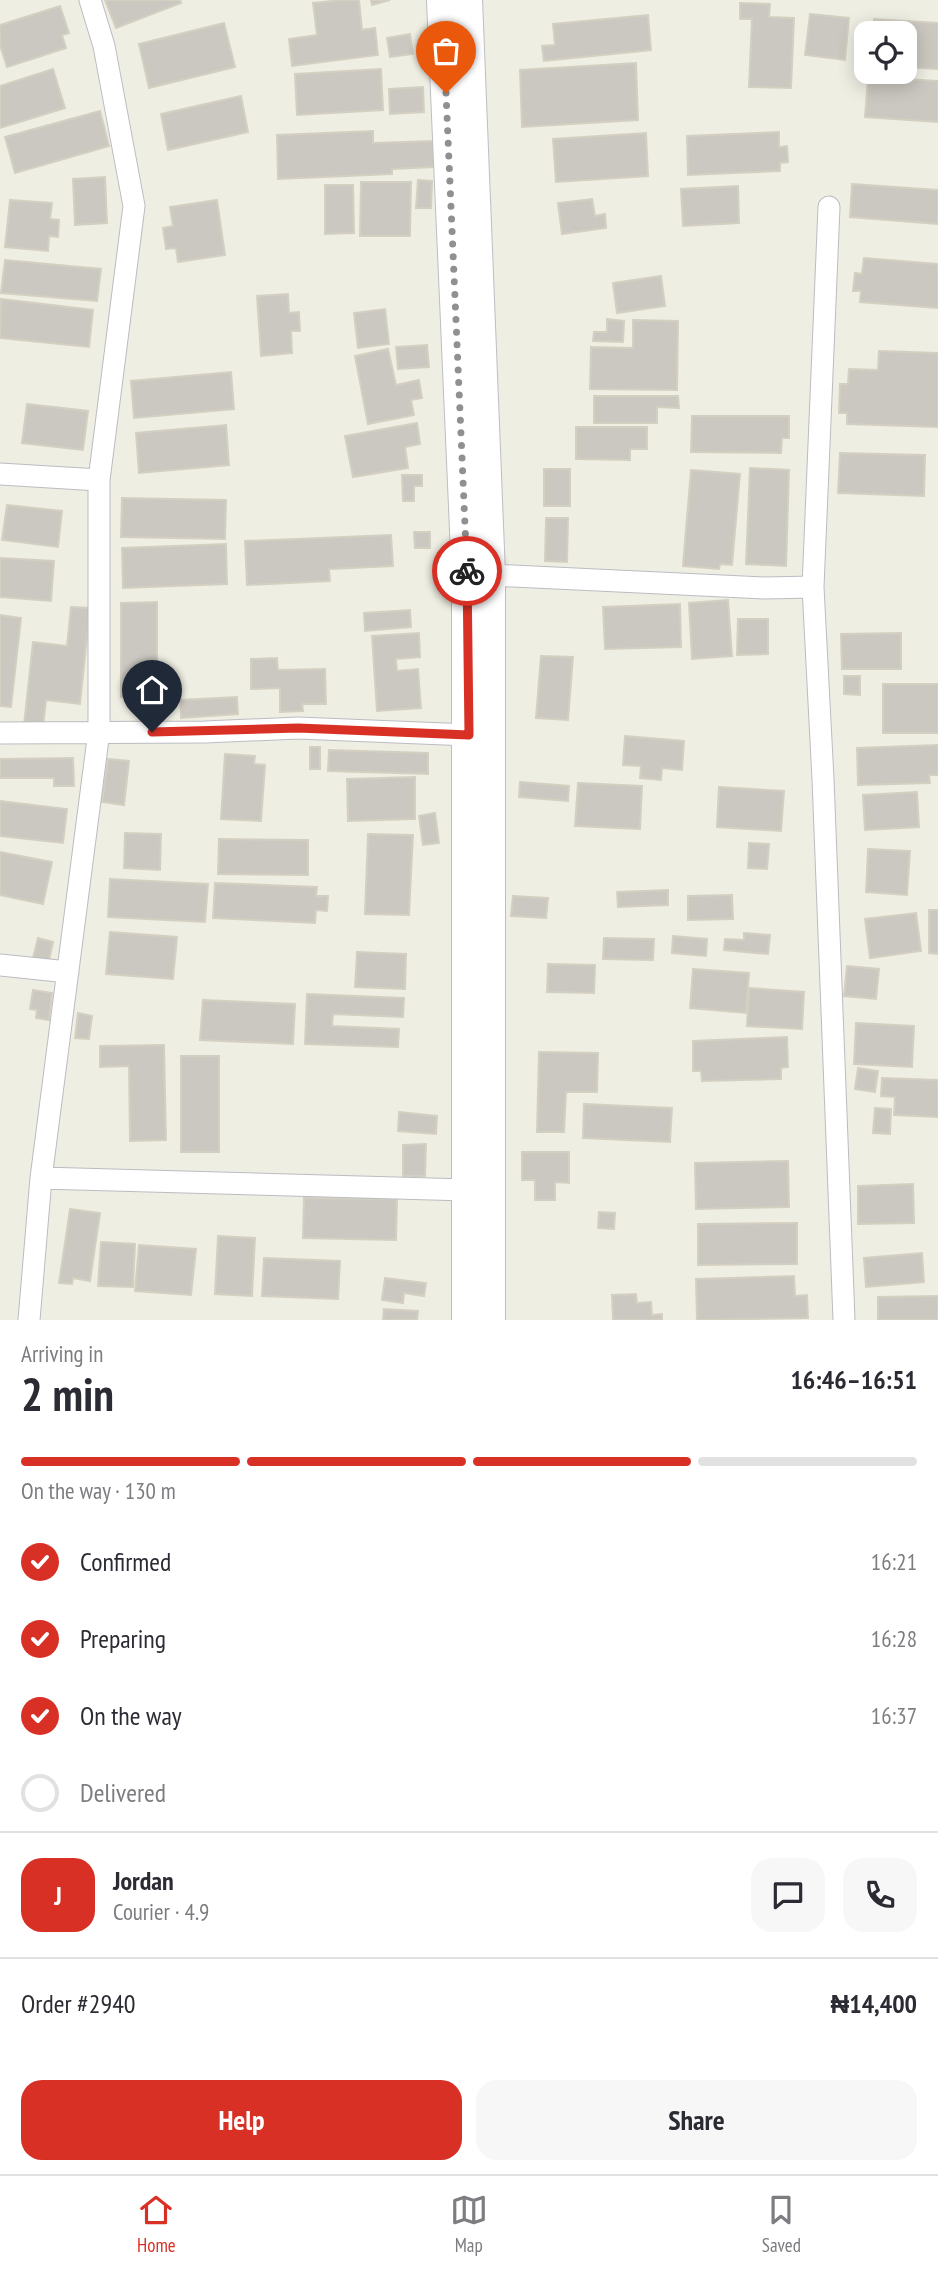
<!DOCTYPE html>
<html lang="en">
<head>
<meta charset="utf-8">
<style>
	body { margin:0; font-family:"PT Sans Narrow",sans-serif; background:#f7f7f7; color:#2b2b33; height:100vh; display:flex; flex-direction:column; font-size:26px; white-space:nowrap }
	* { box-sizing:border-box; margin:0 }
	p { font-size:23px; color:#7c7c81 }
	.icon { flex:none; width:38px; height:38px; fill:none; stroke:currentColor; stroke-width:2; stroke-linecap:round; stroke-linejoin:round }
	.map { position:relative; height:1320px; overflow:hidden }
	.side { display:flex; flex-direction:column; background:#fff; flex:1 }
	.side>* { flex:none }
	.fabs { position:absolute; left:854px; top:21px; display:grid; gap:14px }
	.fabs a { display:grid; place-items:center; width:63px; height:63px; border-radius:14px; background:#fff; box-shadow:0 4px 18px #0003; font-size:35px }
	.pin { position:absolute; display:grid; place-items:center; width:60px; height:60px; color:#fff; margin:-72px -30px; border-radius:50% 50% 50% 0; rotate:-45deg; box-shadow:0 0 7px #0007 }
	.pin .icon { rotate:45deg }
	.courier { position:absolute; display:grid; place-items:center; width:70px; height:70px; margin:-35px; border:5px solid #d93025; border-radius:50%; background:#fff; color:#222; box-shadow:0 2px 9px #0007 }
	.overview em { font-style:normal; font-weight:700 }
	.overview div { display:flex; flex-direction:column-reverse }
	.overview { display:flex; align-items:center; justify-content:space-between; height:119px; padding:0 21px }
	h1 { font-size:46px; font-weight:700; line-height:52px }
	.bar { display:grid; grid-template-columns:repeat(4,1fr); gap:10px 7px; align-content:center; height:84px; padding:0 21px }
	.bar i { height:9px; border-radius:5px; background:#e1e1e2 }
	.bar .active { background:#d93025 }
	.bar p { grid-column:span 4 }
	.line { display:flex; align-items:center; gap:18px; padding:0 21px; border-top:2px solid #e1e1e2 }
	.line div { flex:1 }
	.round { display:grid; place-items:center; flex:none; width:74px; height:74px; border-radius:21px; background:#f7f7f7 }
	ol { padding:0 21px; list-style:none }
	li { display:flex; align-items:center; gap:21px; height:77px }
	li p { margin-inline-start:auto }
	li .icon { padding:7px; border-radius:50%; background:#d93025; color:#fff; stroke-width:4 }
	li:last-child { color:#7c7c81 }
	li i { width:38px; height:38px; border:4px solid #e1e1e2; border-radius:50% }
	.primary-button { display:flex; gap:14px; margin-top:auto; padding:14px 21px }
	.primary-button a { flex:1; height:80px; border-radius:21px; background:#d93025; color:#fff; font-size:28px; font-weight:700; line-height:80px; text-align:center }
	.primary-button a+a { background:#f7f7f7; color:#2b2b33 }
	.tabs { display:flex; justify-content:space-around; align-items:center; height:98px; border-top:2px solid #e1e1e2; background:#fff; font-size:19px; color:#7c7c81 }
	.tabs a { display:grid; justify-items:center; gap:4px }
	.tabs .active { color:#d93025 }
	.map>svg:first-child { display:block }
	.building { fill:#cac8c0; stroke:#d4d0c1; stroke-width:2 }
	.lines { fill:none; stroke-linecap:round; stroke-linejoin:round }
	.minor-casing { stroke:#bbbcc3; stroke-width:23 }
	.secondary-casing { stroke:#bcbec5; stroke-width:32 }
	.minor { stroke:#fff; stroke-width:21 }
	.secondary { stroke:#fff; stroke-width:30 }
	.done { stroke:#8f9091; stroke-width:7; stroke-dasharray:0 12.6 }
	.route { stroke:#d93025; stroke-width:9 }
</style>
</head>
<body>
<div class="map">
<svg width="938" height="1320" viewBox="0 0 938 1320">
	<rect width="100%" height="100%" fill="#efeee3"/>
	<path class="building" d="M105,0H180L181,3L116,28Z
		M342,0H359L362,30L375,28L378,55L292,66L289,39L317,35L313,3Z
		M371,0H390L372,5Z
		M740,3L770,4L769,17L794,18L791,88L749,87L752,19H740Z
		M60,6L69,33L62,35L66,48L7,67L0,45V25Z
		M810,14L849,18L845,60L805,55Z
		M648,15L651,50L544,61L542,46L555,45L553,24Z
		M874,19L938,23V69L905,67V33H873Z
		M224,23L235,67L149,88L139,44Z
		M410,34L413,54L390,57L387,38Z
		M636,63L638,120L522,127L520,70Z
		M53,69L65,108L0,128V86Z
		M381,69L383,110L297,115L295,74Z
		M868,77L938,81V122L865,117Z
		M423,87L424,112L390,114L389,89Z
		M241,96L248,132L168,150L161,114Z
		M100,111L109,146L15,173L5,137Z
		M373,131V143L433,141L434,167L392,169V174L278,179L277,135Z
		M779,132V147L787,146L788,162L780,163V171L688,175L687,136Z
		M646,133L648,176L556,182L553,139Z
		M105,177L107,223L75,225L73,179Z
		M418,180L432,181L431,208H416Z
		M361,182H411L410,236H360Z
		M852,184L938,190V224L850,217Z
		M325,185H353L354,233L325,234Z
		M738,186L739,223L683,226L681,189Z
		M592,199L595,216L605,214L606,228L562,234L558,203Z
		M10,200L52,203L50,219L59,220L58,237L49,236L48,251L5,247Z
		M217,200L225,255L178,262L176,248L166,249L163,228L173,226L170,207Z
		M864,258L938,264V308L860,302L861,291H853L855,273L862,274Z
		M5,260L101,269L97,301L1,293Z
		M661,276L665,306L617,313L613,283Z
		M288,294L289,313L299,312L300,331H291L292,353L261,356L257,296Z
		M1,299L93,310L89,347L0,338Z
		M385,309L389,344L358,348L354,313Z
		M607,319L624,321L623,342L593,341L594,332H607Z
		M633,320L678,321L677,390L590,389L591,347L633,348Z
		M427,345L429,367L398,369L396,347Z
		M388,349L396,385L419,380L422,398L411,400L414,415L368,424L355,356Z
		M879,351L938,353V427L847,424V413H839L840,384H848L849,369L878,370Z
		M231,372L234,409L134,418L131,381Z
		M594,396H678L679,408L657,407V423H594Z
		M27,404L88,411L83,450L22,443Z
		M692,416H789V438H782L781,453L691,452Z
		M417,423L420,444L405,447L408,468L353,477L345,436Z
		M226,425L229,465L139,473L136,433Z
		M576,427H647V449H630V460L576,459Z
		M840,453L925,455L924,496L838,493Z
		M750,468L789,470L786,566L746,564Z
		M544,469H570V506H544Z
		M691,470L740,474L732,565L720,564L719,569L683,566Z
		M402,475H422V486H414V501H403Z
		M122,498L226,500L225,539L121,537Z
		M7,505L62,511L58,547L2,540Z
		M546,518H568L567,562L545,561Z
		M414,532H430V548H415Z
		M391,535L393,566L329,569L330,581L247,585L245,541Z
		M226,544L227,584L123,588L122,548Z
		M0,558L54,561L51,601L0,597Z
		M728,600L732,656L692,659L689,603Z
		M157,602V697H121V603Z
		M680,604L681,647L605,649L603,607Z
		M71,607L90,608L80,704L46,700L43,727L24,725L33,642L67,646Z
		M410,610L411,627L365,631L364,613Z
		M0,615L21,618L11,707L0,706Z
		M738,619H768V654L737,655Z
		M419,633L420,657L396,659L397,671L418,669L421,708L377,711L372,636Z
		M901,633V669H842L841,634Z
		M541,656L573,657L568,720L536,718Z
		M277,658L278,670L325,669L326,704H302L303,711L280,712V688L251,689V659Z
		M844,676H860V695L844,694Z
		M883,684H938V733H883Z
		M237,697L238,714L181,718L180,700Z
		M625,736L684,741L682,770L662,768L661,780L640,778L641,766L623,765Z
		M938,745V775H929L930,783L858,785L857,748Z
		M310,747H320V769H310Z
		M329,750L428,753V774L328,771Z
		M225,754L255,756L254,764L265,765L261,821L221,819Z
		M73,758L74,786H54V778H0V759Z
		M108,759L129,761L124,805L102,802Z
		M415,777V819L348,821L347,779Z
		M520,782L569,786L568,801L519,797Z
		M578,783L642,786L640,829L575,826Z
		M719,787L784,791L781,831L717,827Z
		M917,792L919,827L865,830L863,795Z
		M0,801L67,809L63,843L0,836Z
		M435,813L439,843L423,845L419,816Z
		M125,833L161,834L160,870L124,868Z
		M368,834L413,835L409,915L365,914Z
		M219,839L308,840V875L218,874Z
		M749,843L769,844L767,869L748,868Z
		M868,849L910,851L907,895L866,892Z
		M0,852L52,862L43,904L0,895Z
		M110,879L208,884L205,922L108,917Z
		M215,883L317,887L316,896H328L327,911L316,910L315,923L213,918Z
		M668,890V905L618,907L617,892Z
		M732,895L733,919L688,920V896Z
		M513,896L548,898L546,918L511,916Z
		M929,910H938V954L929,953Z
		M916,913L921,951L870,958L865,919Z
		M110,932L177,937L173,979L106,974Z
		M744,933L770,935L768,954L724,950L725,939L744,940Z
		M673,936L707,939L706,956L672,953Z
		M38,938L53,942L49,961L33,958Z
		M604,938L654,939L653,960L603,959Z
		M357,952L406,954L405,989L355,987Z
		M548,964L595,965L594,993L547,992Z
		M847,966L879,969L876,999L844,996Z
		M693,969L749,973L746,1013L690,1008Z
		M749,988L804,992L802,1029L747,1026Z
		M33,990L52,993L49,1020L36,1018L37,1010L30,1009Z
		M307,994L404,998L403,1017L333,1014L332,1026L399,1029L398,1047L305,1044Z
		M203,1000L295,1004L293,1044L200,1040Z
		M78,1013L92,1016L89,1039L75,1038Z
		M856,1023L914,1026L912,1067L854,1064Z
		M787,1037L788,1067L781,1068V1079L702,1081L701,1071H693V1041Z
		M164,1045L166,1140L130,1141L129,1066L100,1067V1046Z
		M539,1052L598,1053L597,1092H566L564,1132H537Z
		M181,1056H219V1152H181Z
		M858,1068L878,1071L875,1092L855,1089Z
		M882,1078L938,1080V1117L894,1115L895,1097L881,1096Z
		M584,1104L672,1108L670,1142L583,1138Z
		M875,1108L891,1109L890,1134L873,1133Z
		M399,1112L437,1116L436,1134L398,1131Z
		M426,1144L425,1176H403V1145Z
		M522,1152H569V1183L555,1182V1200H535V1180H522Z
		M788,1161L789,1207L696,1209L695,1163Z
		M913,1184L914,1223L858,1224V1186Z
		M304,1198L397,1199L396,1240L303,1238Z
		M70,1209L100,1213L90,1281L73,1278L72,1284L59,1283Z
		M599,1212L615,1213L614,1229L598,1228Z
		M797,1223V1264L698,1265V1224Z
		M218,1236L255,1238L252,1296L215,1294Z
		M101,1242L135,1244L133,1287L98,1286Z
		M139,1245L196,1249L191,1295L135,1291Z
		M922,1253L924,1282L866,1287L864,1258Z
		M264,1258L340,1261L338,1299L262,1296Z
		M794,1276L795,1296L807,1295L808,1318L697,1320L696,1279Z
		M385,1278L426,1283L424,1296L404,1293L403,1303L382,1300Z
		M636,1294L637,1303L651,1302L652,1315L662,1314V1320H613L612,1295Z
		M938,1296V1320H878V1297Z
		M384,1309L418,1311L417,1320H383Z"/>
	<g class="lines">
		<g class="minor-casing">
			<path id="minor" d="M829,207L813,587L823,779L844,1320
				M0,474L99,480
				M490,575L765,588L813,587
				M0,733L205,732L298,728L469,735
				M0,965L68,972
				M41,1178L467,1190
				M29,1320L41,1178L99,731V480L134,206L104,46L90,0"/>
		</g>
		<g class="secondary-casing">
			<path id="secondary" d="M442,0L467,576V1320
				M467,0L490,575V1320"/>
		</g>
		<use href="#minor" class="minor"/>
		<use href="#secondary" class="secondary"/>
	</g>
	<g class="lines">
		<path class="done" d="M446,93L467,571"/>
		<path class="route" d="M152,732L298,728L469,735L467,571"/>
	</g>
</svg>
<div class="fabs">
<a><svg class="icon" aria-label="locate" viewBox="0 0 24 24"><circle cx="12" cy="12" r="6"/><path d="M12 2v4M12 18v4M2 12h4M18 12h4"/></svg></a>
</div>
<div class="pin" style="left:446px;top:93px;background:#ea580c"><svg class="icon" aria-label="bag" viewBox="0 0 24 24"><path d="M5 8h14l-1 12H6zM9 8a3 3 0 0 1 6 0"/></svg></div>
<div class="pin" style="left:152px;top:732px;background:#1f2937"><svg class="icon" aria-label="home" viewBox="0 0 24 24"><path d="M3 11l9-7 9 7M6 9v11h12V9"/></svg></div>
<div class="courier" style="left:467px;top:571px"><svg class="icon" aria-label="bike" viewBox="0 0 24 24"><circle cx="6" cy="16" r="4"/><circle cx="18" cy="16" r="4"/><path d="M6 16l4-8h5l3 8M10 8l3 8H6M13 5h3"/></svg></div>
</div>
<section class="side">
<div class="overview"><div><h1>2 min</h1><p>Arriving in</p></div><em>16:46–16:51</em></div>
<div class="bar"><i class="active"></i><i class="active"></i><i class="active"></i><i></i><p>On the way · 130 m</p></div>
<ol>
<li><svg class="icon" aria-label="check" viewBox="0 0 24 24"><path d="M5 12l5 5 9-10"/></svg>Confirmed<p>16:21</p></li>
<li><svg class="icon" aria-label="check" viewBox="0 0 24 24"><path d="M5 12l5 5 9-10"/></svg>Preparing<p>16:28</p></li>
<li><svg class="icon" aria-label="check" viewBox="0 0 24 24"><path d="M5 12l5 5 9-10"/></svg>On the way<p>16:37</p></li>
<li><i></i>Delivered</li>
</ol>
<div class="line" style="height:126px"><b class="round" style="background:#d93025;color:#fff">J</b><div><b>Jordan</b><p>Courier · 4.9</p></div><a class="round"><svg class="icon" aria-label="chat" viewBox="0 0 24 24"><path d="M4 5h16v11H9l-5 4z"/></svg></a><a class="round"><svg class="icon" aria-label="phone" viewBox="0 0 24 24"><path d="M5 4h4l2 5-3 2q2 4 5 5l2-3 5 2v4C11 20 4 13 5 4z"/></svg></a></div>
<div class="line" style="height:91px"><div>Order #2940</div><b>₦14,400</b></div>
<div class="primary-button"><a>Help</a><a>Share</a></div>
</section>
<nav class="tabs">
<a class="active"><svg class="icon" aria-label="home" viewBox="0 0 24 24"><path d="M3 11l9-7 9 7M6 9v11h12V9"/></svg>Home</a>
<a><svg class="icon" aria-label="map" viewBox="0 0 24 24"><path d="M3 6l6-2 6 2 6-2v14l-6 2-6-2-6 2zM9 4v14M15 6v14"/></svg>Map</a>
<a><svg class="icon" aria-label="saved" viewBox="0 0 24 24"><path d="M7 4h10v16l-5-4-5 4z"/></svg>Saved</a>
</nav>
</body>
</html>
